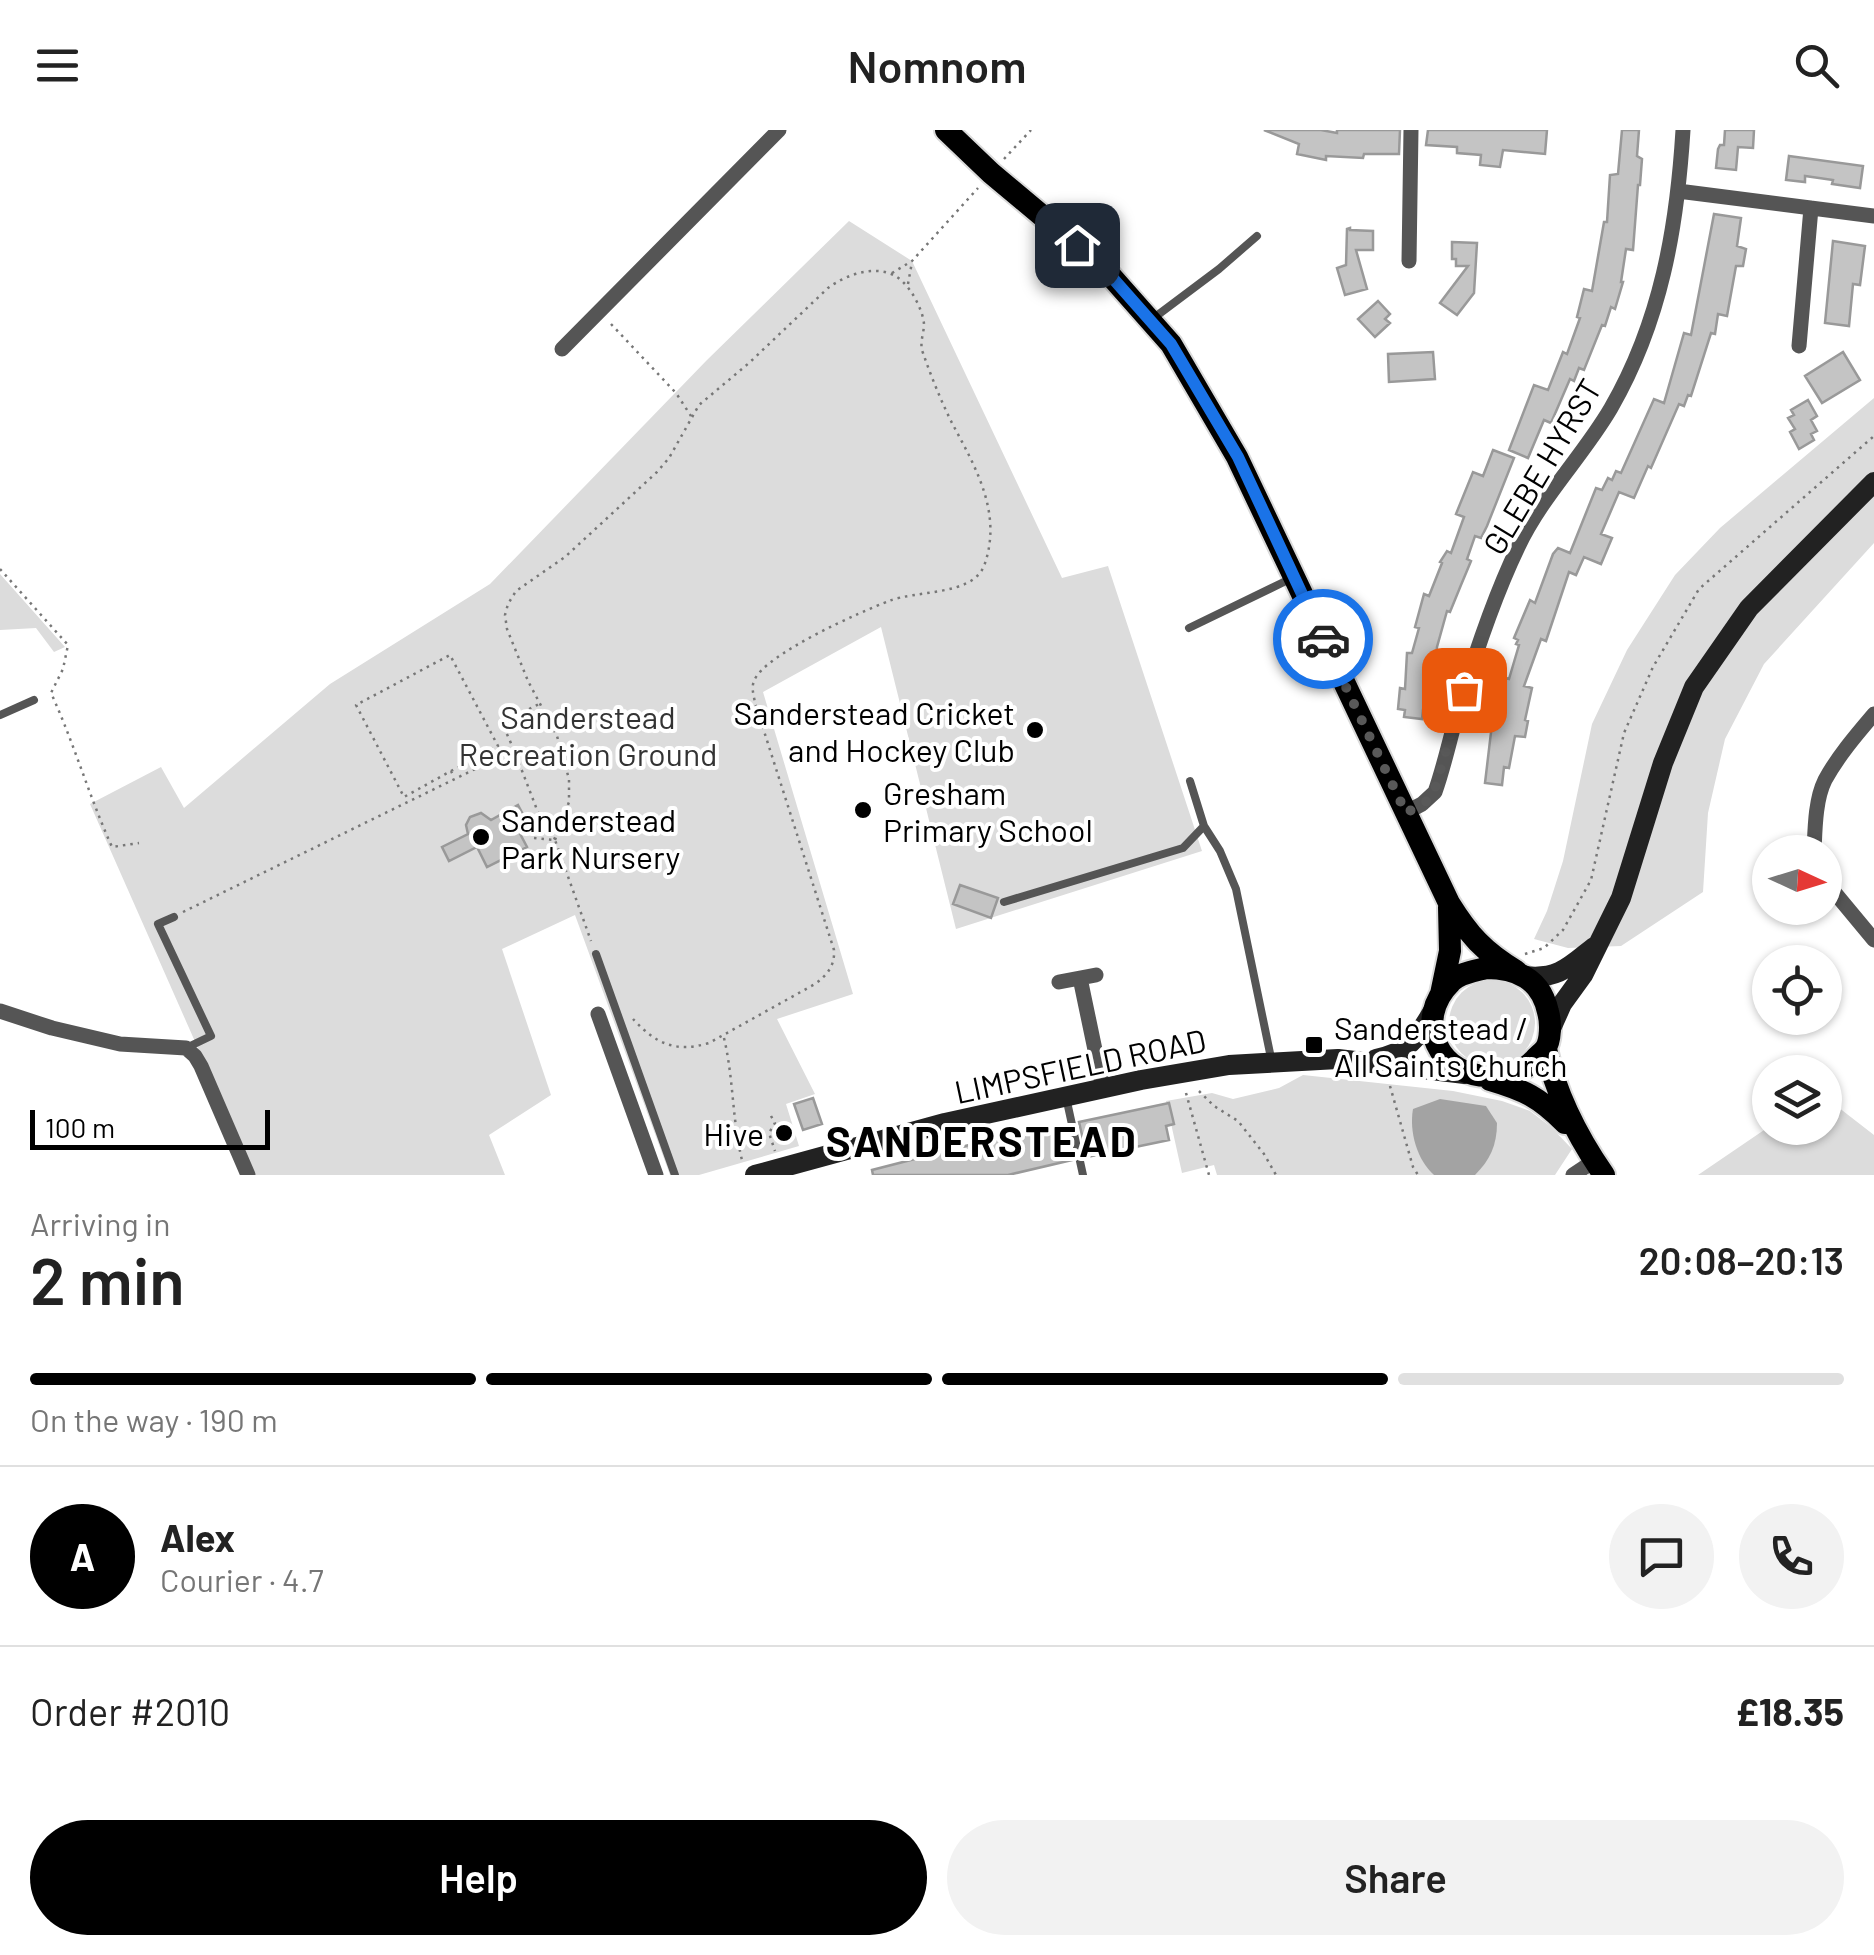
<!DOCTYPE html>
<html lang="en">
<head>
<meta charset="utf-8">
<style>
	body { margin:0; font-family:Barlow,sans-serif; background:#f2f2f2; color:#222; height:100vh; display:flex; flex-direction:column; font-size:38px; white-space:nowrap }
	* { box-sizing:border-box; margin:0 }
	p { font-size:32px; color:#767676 }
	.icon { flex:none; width:55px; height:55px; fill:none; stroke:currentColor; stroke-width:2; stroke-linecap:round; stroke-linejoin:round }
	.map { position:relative; height:1045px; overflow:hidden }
	.sheet { display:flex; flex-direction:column; background:#fff; flex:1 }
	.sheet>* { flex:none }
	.needle { width:65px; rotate:94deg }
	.fabs { position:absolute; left:1752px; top:705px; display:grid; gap:20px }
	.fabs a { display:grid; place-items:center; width:90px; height:90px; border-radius:50%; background:#fff; box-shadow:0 2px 8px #0004; font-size:50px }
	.scale { position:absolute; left:30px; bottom:25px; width:240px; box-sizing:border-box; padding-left:10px; border:5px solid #000; border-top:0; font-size:28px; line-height:35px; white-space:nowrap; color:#000; -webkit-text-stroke:8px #fff; paint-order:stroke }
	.pin { position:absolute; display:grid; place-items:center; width:85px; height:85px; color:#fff; margin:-42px; border-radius:20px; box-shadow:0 5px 15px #0006 }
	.courier { position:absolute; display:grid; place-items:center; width:100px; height:100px; margin:-50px; border:8px solid #1a73e8; border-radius:50%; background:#fff; color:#222; box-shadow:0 2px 12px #0007 }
	.head em { font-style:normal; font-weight:600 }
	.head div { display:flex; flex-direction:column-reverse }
	.head { display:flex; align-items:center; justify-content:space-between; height:170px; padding:0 30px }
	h1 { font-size:65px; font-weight:600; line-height:75px }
	.bar { display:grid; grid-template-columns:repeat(4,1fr); gap:15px 10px; align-content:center; height:120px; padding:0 30px }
	.bar i { height:12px; border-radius:8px; background:#e0e0e0 }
	.bar .active { background:#000 }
	.bar p { grid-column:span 4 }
	.line { display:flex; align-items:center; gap:25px; padding:0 30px; border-top:2px solid #e0e0e0 }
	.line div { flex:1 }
	.round { display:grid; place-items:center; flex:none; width:105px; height:105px; border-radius:52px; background:#f2f2f2 }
	.button { display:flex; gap:20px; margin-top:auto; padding:20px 30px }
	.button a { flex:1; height:115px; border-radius:60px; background:#000; color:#fff; font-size:40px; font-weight:600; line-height:115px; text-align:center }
	.button a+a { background:#f2f2f2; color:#222 }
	header { display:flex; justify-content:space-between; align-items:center; height:130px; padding:0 30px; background:#fff; font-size:45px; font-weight:600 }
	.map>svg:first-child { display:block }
	.green { fill:#dcdcdc }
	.water { fill:#a3a3a3 }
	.building { fill:#c4c4c4; stroke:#999; stroke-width:2.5 }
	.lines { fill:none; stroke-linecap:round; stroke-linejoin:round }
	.primary-casing { stroke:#dbdbdb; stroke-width:26 }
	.path { stroke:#777; stroke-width:2.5; stroke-dasharray:2.5 5; stroke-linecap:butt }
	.service { stroke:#555; stroke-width:8 }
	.minor { stroke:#555; stroke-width:15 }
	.secondary { stroke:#222; stroke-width:20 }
	.primary { stroke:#000; stroke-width:22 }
	.done { stroke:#595959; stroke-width:10; stroke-dasharray:0 18 }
	.route { stroke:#1a73e8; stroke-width:12 }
	.poi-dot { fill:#000; stroke:#fff; stroke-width:4 }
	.labels { text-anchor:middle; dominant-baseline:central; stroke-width:8; stroke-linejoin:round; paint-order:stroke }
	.street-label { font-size:32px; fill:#000; stroke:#fff }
	.poi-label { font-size:32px; fill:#000; stroke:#fff; text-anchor:start }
	.park-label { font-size:32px; fill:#333; stroke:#fff }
	.district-label { font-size:42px; font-weight:bold; letter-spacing:2.5px; fill:#000; stroke:#fff }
</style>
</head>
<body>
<header><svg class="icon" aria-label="menu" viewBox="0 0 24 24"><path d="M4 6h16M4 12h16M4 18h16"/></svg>Nomnom<svg class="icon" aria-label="search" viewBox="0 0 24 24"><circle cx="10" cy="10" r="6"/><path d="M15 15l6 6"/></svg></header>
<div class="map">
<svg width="1874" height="1045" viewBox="0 0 1874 1045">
	<rect width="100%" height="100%" fill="#fff"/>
	<path class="green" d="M849,91L912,131L1062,448L1108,436L1202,721L956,799L881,497L763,562L853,864L777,889L815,964L786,974L799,1016L699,1045H670L575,785L502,819L551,965L489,1005L505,1045H254L90,674L161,637L184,678L330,554L490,454L707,230Z
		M1874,268V413L1764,534L1725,609L1708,683L1703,762L1621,816L1568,818L1534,809L1547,781L1563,731L1592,594L1627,520L1675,445L1720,398Z
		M0,444L65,517L54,522L36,498L0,500Z
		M1449 893a43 43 0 1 1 86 0a43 43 0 1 1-86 0Z
		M1303,945L1453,961L1502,971L1530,981L1551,997L1572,1019L1555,1045H1217L1214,1035L1182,1043L1166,971L1212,963L1233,969L1279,958Z
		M1825,967L1874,1005V1045H1698L1770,996V998H1825Z"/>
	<path class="water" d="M1440,969L1486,976L1497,993C1497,1015 1490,1030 1475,1045H1434C1417,1030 1409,1002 1413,979Z"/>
	<path class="building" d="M1264,0H1321L1337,3V0H1400L1399,24H1364L1363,28L1326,26V30L1297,24L1299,14Z
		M1428,0H1547L1545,24L1503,20L1500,37L1480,35L1481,25L1457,23V17L1426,15Z
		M1622,0H1639L1637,26L1642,29L1640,55H1638L1633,120L1626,119L1621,152H1623L1615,179L1611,177L1605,196L1602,195L1584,240L1579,238L1574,251L1570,249L1551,293L1544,290L1528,328L1509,320L1534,255L1548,260L1563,222L1567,224L1580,188L1577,187L1584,159L1592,161L1604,92H1607L1610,45L1618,44Z
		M1725,0H1754L1753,18L1738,17L1736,40L1716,38L1718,19L1720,15H1724Z
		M1789,26L1863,36L1860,58L1832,54L1833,50L1805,46V52L1786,50Z
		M1714,84L1741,88L1737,116L1746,119L1743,136H1736L1727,186L1718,184L1715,204L1711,203L1691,266L1688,265L1684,276L1679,274L1651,338L1648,336L1634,368L1619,362L1601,404L1612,408L1601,434L1584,427L1576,445L1569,442L1546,511L1541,509L1524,556L1532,558L1525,590L1528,591L1525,607L1515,606L1509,638L1504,637L1502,655L1485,653L1492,594L1501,552L1505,553L1506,548L1509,549L1519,515L1516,514L1518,510L1514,508L1530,470L1535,473L1553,424L1558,418L1570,423L1596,358L1602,360L1608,348L1612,350L1616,341L1621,343L1654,269L1664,273L1684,203L1691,205Z
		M1350,98V100L1373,101V120H1356L1367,159L1345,165L1337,138L1346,135L1347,99Z
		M1833,111L1865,116L1860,155L1853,154L1849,196L1825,193Z
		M1452,112L1477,113L1474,163L1457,185L1440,173L1468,136H1456V129H1452Z
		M1378,171L1390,184L1385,189L1390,193L1375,207L1358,189Z
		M1433,222L1435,249L1389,252L1388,224Z
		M1843,222L1860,250L1822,273L1805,246Z
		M1808,270L1817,286L1811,290L1817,301L1811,304L1814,310L1799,319L1790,302L1795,299L1788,288L1794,285L1791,280Z
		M1493,320L1514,328L1487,396L1481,408L1475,406L1467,429L1471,431L1461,455L1450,482L1447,481L1437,517L1432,569L1427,568L1426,580H1423L1422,589L1404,587L1405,580L1398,579L1400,558L1405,559L1407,523H1412L1419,498L1415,497L1424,464L1429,466L1442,433L1440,432L1447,421L1451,423L1464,387L1456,384L1473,342L1483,346Z
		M518,675L526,690L516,696L527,717L487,737L477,717L449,731L442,717L468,704L466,695L470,687L481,683L491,690Z
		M960,755L998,768L991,788L953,774Z
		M813,968L822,994L803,1000L794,974Z
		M1169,973L1174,994L1166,996L1169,1010L1087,1027L1079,992Z
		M1065,996L1072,1030L1008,1045H873L872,1040L973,1014Z"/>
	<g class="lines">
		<g class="primary-casing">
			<path id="primary" d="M946,0L991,43L1102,136L1171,214L1237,327L1449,773C1469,805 1483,821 1516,841
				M1486,838C1517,838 1541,849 1548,882C1551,892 1551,911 1545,919C1542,923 1537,926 1534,930C1523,942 1509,946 1493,946C1438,949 1412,890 1451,852C1459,843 1474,841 1486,838Z
				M1441,864L1450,821L1449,777
				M1546,919C1556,965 1577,1006 1604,1045
				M1490,950C1524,960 1539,967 1565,993"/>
		</g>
		<path class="path" d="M1004,29L1031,0
			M892,143L912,131L978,58
			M908,154L912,132
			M611,194L676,263L691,286
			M0,439L68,515L63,539L51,563C74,613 89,666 112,717L139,713
			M514,620L502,593L539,574
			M451,641L498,616L450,525L356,575L404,667L451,641L454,647
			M534,708L555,710L591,811
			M555,710L569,672V649L557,606L528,551L507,499L505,485L508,474L516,461L565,427L657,342L669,328L699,275L749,233L828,158C848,143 884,131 904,153C913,162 923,181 924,194C924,204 919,213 923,223C931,246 941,271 952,293C976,338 1003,384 984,436C972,466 916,460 889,471C862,481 763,525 754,551C751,558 754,566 755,573L834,820C835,836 827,845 815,854L709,913C676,923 656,914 633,889
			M183,782L514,620L539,685L555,709
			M1525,824L1544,818L1563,800L1591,750L1624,603L1653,537L1699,459L1874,306
			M724,908C734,950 732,993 743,1034
			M1390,956L1413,1037L1418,1045
			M1199,961L1214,976L1238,991L1264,1024L1276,1045
			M1186,963L1209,1045
			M771,986L775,993L769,1003L775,1021
			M725,1004L737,1007L769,1008"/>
		<path class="service" d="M1155,187L1219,139L1257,106
			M1189,498L1290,449
			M0,585L34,570
			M1190,651L1204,696L1220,721L1236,759L1271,928
			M1004,772L1183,718L1204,696
			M174,787L158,794L211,906L186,918
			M596,824L675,1045
			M1066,967L1083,1045"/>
		<path class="minor" d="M1678,61L1874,86
			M1409,131L1411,0
			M1799,216L1811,78
			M562,219L779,0
			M1405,683L1422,674L1435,662C1445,634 1451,603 1460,574C1476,521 1494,467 1518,417C1542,366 1583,326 1611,278C1661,191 1677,98 1683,0
			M1814,722C1815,700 1815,670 1825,650C1838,626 1857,604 1874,584
			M1825,751L1874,810
			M1080,848L1103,958
			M1059,852L1096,845
			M0,881L52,898L120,914L186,918L195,926L201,936L248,1045
			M598,884L656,1045
			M1573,1045L1594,1031"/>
		<path class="secondary" d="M1525,846C1558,850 1570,836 1594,817
			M1549,903L1562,874L1583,845L1621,768L1663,633L1694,557L1749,478L1874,352
			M1376,929C1411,921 1417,908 1434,879
			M755,1045L945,993L1141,950L1229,935L1338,929L1465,944"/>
		<use href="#primary" class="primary"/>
	</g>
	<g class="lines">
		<path class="done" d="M1323,509L1406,683L1427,671L1434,662L1464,560"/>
		<path class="route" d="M1077,115L1102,136L1171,214L1238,327L1323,509"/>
	</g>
	<g class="poi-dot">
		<circle cx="1035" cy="600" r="10"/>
		<circle cx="863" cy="680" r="10"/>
		<circle cx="481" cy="707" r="10"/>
		<rect x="1304" y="905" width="20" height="20" rx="5"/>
		<circle cx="784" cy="1003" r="10"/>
	</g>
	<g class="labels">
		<g class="street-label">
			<text transform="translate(1541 336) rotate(-59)">GLEBE HYRST</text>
			<text transform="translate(1080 935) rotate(-12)">LIMPSFIELD ROAD</text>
		</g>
		<g class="poi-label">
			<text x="1015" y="582" text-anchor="end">Sanderstead Cricket<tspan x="1015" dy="37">and Hockey Club</tspan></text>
			<text x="883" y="662">Gresham<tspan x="883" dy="37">Primary School</tspan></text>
			<text x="501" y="689">Sanderstead<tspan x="501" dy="37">Park Nursery</tspan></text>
			<text x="1334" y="897">Sanderstead /<tspan x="1334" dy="37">All Saints Church</tspan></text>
			<text x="764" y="1003" text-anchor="end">Hive</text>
		</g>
		<g class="park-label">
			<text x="588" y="586">Sanderstead<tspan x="588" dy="37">Recreation Ground</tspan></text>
		</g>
		<g class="district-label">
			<text x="982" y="1010">SANDERSTEAD</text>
		</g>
	</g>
</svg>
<div class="fabs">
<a><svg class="needle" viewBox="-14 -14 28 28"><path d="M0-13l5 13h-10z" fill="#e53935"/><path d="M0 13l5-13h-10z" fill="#767676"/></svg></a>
<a><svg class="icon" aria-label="locate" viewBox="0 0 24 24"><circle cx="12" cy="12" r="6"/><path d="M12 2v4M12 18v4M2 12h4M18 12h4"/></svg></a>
<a><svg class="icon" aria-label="layers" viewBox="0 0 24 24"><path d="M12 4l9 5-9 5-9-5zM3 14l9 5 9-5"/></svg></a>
</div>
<div class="scale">100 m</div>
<div class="pin" style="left:1464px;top:560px;background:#ea580c"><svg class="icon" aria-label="bag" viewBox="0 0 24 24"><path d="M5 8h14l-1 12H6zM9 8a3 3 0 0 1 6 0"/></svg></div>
<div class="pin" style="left:1077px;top:115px;background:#1f2937"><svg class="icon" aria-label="home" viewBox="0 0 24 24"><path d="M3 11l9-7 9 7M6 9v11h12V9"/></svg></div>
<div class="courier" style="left:1323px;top:509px"><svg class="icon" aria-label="car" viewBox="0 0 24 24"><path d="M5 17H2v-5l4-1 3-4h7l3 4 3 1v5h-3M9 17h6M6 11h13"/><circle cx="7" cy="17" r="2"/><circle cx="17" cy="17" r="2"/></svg></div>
</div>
<section class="sheet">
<div class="head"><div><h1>2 min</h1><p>Arriving in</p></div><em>20:08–20:13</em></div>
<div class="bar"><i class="active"></i><i class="active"></i><i class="active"></i><i></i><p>On the way · 190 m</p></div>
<div class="line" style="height:180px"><b class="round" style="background:#000;color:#fff">A</b><div><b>Alex</b><p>Courier · 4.7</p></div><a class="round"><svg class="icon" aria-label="chat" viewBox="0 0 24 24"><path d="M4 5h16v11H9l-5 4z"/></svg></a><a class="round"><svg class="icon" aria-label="phone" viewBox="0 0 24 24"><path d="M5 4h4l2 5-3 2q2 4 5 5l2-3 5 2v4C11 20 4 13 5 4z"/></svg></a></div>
<div class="line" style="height:130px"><div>Order #2010</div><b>£18.35</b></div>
<div class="button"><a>Help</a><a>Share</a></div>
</section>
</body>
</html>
